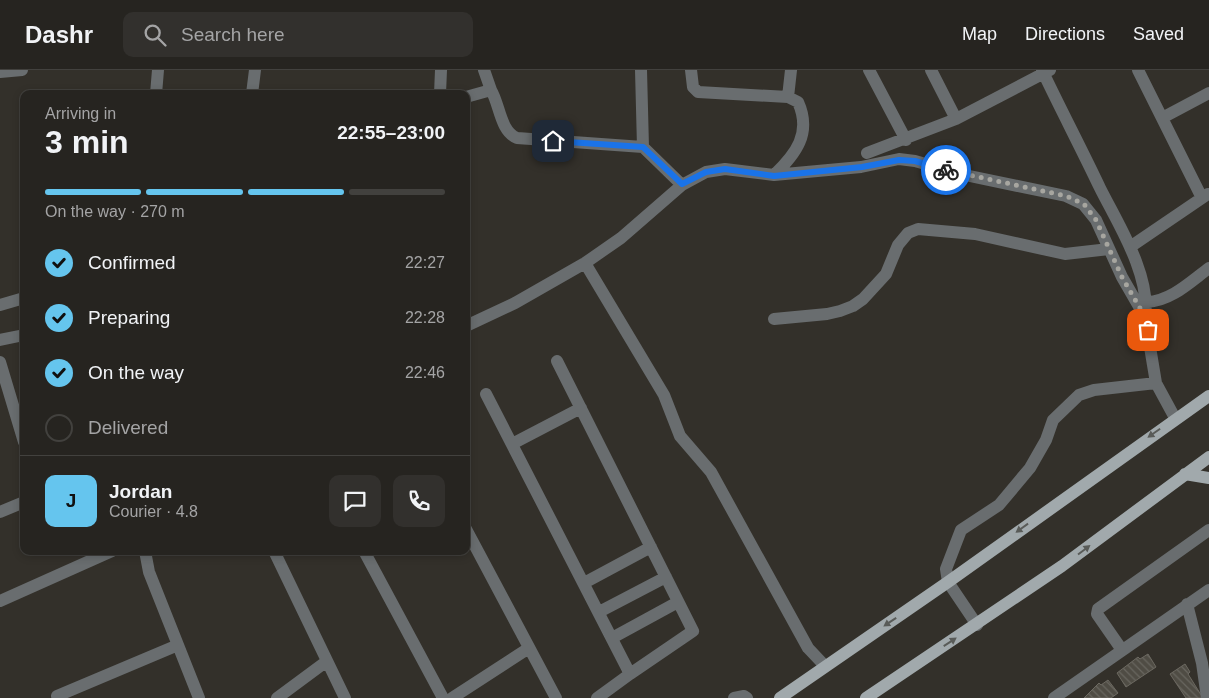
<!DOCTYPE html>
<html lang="en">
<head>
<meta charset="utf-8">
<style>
	body { margin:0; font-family:Helvetica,sans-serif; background:#32302d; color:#f1f3f6; height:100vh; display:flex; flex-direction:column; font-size:19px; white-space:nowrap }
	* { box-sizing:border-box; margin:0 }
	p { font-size:16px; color:#a4a4a5 }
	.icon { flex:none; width:28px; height:28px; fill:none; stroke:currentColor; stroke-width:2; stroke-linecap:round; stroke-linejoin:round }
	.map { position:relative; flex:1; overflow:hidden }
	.details { position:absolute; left:20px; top:20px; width:450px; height:465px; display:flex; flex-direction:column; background:#262420; border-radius:10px; box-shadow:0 2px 8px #0003,0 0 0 1px #42413e }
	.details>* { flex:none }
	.pin { position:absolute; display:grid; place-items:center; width:42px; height:42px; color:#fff; margin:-21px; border-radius:10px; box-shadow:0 2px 8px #0006 }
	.courier { position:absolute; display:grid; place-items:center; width:50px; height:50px; margin:-25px; border:4px solid #1a73e8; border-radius:50%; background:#fff; color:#222; box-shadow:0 1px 6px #0007 }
	.summary em { font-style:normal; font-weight:700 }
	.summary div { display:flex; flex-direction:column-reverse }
	.summary { display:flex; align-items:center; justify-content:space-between; height:85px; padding:0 25px }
	h1 { font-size:32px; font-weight:700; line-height:38px }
	.bar { display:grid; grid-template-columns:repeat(4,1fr); gap:8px 5px; align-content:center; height:60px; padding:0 25px }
	.bar i { height:6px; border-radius:4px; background:#42413e }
	.bar .on { background:#65c5ee }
	.bar p { grid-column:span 4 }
	.line { display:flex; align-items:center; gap:12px; padding:0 25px; border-top:1px solid #42413e }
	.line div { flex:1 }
	.round { display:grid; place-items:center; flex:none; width:52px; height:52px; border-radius:10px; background:#32302d }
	ol { padding:0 25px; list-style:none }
	li { display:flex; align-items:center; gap:15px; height:55px }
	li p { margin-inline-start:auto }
	li .icon { padding:5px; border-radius:50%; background:#65c5ee; color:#111; stroke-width:4 }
	li:last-child { color:#a4a4a5 }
	li i { width:28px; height:28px; border:2px solid #42413e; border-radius:50% }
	header { display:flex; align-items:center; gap:30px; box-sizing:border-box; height:70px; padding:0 25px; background:#262420; border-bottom:1px solid #42413e }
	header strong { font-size:24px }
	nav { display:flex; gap:28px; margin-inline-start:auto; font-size:18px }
	.search { width:350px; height:45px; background:#32302d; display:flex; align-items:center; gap:12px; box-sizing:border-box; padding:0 18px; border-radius:10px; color:#a4a4a5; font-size:19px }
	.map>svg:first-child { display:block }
	.building { fill:url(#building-back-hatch); stroke:#6c6961 }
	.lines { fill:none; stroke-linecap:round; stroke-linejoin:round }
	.minor { stroke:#696d6f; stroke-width:12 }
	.major { stroke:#a1a9ac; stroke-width:12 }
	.oneway { fill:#595b58 }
	.done { stroke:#a7a6a0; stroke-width:5; stroke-dasharray:0 9 }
	.route { stroke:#1a73e8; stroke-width:6 }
</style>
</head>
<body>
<header>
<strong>Dashr</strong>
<div class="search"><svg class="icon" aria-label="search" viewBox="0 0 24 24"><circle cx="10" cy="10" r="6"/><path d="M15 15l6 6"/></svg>Search here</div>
<nav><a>Map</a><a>Directions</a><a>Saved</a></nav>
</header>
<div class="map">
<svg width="1209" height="628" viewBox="0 0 1209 628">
	<defs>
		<pattern id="building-back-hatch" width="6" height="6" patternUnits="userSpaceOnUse" patternTransform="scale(1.25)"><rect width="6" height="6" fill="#4f4c44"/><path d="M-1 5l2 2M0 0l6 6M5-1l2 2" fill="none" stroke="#68665f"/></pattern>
	</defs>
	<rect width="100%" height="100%" fill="#33302a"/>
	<path class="building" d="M1148,584L1156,597L1126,617L1117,603L1138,587L1140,589Z
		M1185,594L1190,602L1188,604L1203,628H1186L1170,604Z
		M1108,610L1118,623L1111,628H1084L1099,613L1101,615Z"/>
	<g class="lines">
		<path class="minor" d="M641,0L643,77L682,115
			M691,0L693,17L698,22L788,27L798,32C812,63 796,84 774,105
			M869,0L906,70
			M931,0L956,49
			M1042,0C1061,40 1081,78 1100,118C1118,154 1151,205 1145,247
			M1138,0L1202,128
			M0,2L22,0
			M491,20C500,35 500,61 517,68L643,77
			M156,24L158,0
			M252,24L255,0
			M440,24L441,0
			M466,27L491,20L484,0
			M788,27L791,0
			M1162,48L1209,23
			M867,83L956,49L1050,0
			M1130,177L1208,124
			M585,193L664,325L680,366L711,402L808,578L825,596
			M1147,232C1171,231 1190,212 1209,198
			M0,235L24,228
			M774,249L827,244L840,241L853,236L863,229L886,204L898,175L908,163L918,159L975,164L1065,184L1109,179
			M466,256L515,233L585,193L621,168L682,115L706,102L725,99L774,105L861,97L899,89L915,91L960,104L1066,126L1083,134L1096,150L1122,207L1145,247L1156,313L1175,348
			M0,270L24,265
			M557,291L693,561L630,604
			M0,292L24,372
			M486,324L630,604L597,628
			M512,374L581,338
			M0,442L24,432
			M466,459L556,628
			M145,481L149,502L199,628
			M274,481L345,628
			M364,481L443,628
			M584,513L651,477
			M0,531L112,481
			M1187,534L1202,593L1207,628
			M599,542L666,507
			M977,555L948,512L946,499L961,460L999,435L1030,398L1046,370L1053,350L1079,325L1094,320L1156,313
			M612,568L678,532
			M1122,580L1097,544L1098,539L1209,460
			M57,626L178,575
			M277,628L327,591
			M452,628L529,578
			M734,628L744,626L747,628
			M1054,628L1209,520"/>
		<path class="major" d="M1185,404L1209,408
			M780,628L948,512L1209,326
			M866,628L1062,496L1209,387"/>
	</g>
	<defs><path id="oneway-solid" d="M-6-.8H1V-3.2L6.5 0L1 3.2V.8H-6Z" transform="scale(1.25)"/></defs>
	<g class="oneway">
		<use href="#oneway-solid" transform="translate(1154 363) rotate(145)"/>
		<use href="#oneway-solid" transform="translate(1022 458) rotate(144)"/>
		<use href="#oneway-solid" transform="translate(1084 480) rotate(-37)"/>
		<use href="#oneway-solid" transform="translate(890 552) rotate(146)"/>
		<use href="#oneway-solid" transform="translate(950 572) rotate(-33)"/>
	</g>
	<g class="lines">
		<path class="done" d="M946,100L1066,126L1084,134L1096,150L1122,207L1145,247L1148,260"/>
		<path class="route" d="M553,71L643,77L682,114L706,102L725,99L774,106L862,97L899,90L915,91L946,100"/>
	</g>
</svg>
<div class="pin" style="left:1148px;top:260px;background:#ea580c"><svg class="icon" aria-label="bag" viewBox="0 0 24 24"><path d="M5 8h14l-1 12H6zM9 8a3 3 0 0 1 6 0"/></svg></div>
<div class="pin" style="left:553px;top:71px;background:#1f2937"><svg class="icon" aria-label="home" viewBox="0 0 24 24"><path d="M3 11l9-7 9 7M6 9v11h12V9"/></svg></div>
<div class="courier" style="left:946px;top:100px"><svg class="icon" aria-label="bike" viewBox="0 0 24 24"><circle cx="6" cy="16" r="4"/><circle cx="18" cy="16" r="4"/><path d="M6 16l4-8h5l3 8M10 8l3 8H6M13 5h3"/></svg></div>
<section class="details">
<div class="summary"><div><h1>3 min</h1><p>Arriving in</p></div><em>22:55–23:00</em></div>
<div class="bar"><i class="on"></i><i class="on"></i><i class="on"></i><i></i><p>On the way · 270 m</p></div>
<ol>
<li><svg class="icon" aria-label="check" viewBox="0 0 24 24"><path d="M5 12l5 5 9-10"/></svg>Confirmed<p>22:27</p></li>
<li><svg class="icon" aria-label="check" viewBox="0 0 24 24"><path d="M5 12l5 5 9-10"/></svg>Preparing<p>22:28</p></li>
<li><svg class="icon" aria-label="check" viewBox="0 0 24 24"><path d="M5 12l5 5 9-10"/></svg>On the way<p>22:46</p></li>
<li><i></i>Delivered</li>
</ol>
<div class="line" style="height:90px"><b class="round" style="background:#65c5ee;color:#111">J</b><div><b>Jordan</b><p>Courier · 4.8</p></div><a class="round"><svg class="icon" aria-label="chat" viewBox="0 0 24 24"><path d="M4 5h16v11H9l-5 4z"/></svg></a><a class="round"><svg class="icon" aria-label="phone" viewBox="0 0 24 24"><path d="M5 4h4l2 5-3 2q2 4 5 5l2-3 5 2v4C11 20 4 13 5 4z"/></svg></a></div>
</section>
</div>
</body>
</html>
